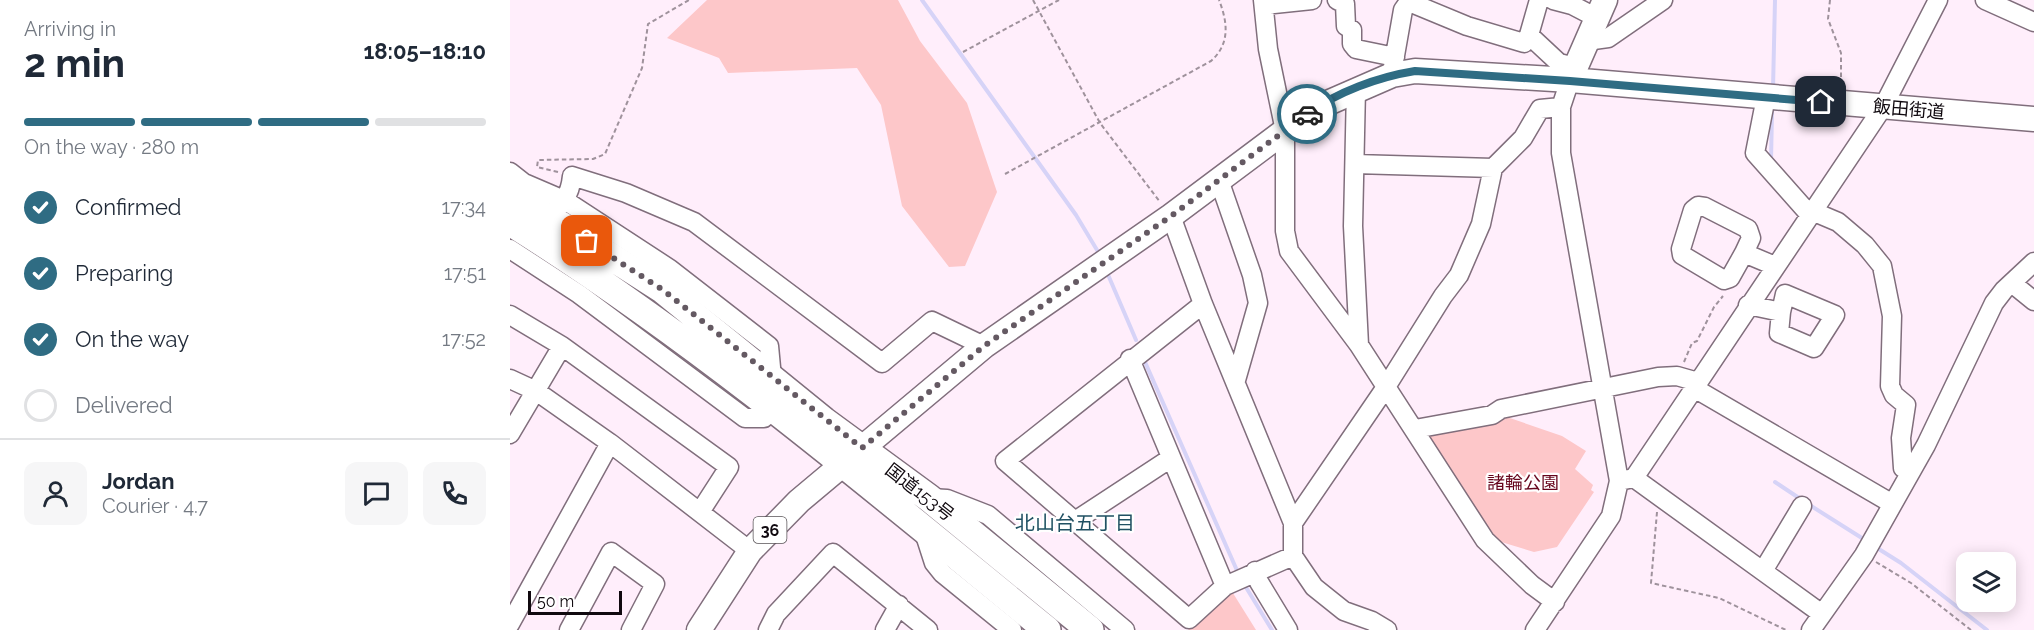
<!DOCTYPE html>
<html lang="en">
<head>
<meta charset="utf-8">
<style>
	body { margin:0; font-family:Raleway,"Noto Sans JP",sans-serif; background:#f6f6f7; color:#1f2937; height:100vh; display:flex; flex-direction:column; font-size:22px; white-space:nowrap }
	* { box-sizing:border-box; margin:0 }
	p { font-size:20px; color:#747a83 }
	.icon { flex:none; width:33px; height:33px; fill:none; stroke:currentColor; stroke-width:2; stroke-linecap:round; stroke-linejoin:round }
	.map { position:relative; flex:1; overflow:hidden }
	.panel { display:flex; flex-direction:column; background:#fff; width:510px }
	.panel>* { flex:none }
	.tools { position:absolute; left:1446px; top:552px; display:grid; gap:12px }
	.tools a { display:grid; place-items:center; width:60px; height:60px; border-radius:12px; background:#fff; box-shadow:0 3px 15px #0003; font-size:30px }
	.scale { position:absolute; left:18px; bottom:15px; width:94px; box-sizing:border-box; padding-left:6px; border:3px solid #10090f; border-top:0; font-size:16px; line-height:21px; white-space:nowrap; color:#10090f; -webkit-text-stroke:4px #fff; paint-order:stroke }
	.pin { position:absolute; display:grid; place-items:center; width:51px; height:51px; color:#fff; margin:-26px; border-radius:12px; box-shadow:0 3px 9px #0006 }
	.courier { position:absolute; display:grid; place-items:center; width:60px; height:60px; margin:-30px; border:4px solid #2f6c83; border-radius:50%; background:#fff; color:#222; box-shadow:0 2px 8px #0007 }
	.summary em { font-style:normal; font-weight:700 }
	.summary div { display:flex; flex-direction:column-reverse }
	.summary { display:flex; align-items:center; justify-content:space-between; height:102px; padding:0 24px }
	h1 { font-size:39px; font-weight:700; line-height:45px }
	.bar { display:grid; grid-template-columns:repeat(4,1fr); gap:9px 6px; align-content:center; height:72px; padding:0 24px }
	.bar i { height:8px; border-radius:4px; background:#e0e1e3 }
	.bar .current { background:#2f6c83 }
	.bar p { grid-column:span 4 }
	.line { display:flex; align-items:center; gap:15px; padding:0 24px; border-top:2px solid #e0e1e3 }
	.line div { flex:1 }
	.round { display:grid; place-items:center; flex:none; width:63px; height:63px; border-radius:12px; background:#f6f6f7 }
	ol { padding:0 24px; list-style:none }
	li { display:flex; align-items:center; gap:18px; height:66px }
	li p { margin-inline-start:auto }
	li .icon { padding:6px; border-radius:50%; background:#2f6c83; color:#fff; stroke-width:4 }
	li:last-child { color:#747a83 }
	li i { width:33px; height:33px; border:3px solid #e0e1e3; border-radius:50% }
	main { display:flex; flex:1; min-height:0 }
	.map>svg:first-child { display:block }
	.green { fill:#fdc7c9 }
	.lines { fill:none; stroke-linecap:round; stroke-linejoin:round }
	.stream { stroke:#d6d3f7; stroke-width:4 }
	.minor-casing { stroke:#806e7c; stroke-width:21 }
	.major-casing { stroke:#806e7c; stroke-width:27 }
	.highway-casing { stroke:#806e7c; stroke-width:30 }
	.path { stroke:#9f929c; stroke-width:2; stroke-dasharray:4.5 3; stroke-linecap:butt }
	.minor { stroke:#fff; stroke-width:18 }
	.major { stroke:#fff; stroke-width:24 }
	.highway { stroke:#fff; stroke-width:27 }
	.done { stroke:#645962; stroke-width:6; stroke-dasharray:0 10.8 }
	.route { stroke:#2f6c83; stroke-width:8 }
	.labels { text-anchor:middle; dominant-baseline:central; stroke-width:4.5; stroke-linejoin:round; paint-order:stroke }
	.shield { fill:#fff; stroke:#585357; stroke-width:1.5 }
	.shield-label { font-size:16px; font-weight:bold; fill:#10090f }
	.street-label { font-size:18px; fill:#10090f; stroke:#fff }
	.park-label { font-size:18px; fill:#66061d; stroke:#fff }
	.neighbourhood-label { font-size:20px; fill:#215163; stroke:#fff }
</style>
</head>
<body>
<main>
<section class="panel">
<div class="summary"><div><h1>2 min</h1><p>Arriving in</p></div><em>18:05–18:10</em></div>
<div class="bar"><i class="current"></i><i class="current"></i><i class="current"></i><i></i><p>On the way · 280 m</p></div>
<ol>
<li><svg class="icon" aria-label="check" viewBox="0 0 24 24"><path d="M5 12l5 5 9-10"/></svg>Confirmed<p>17:34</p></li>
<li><svg class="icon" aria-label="check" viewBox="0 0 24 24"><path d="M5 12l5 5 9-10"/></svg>Preparing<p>17:51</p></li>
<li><svg class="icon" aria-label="check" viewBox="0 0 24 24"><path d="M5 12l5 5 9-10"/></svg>On the way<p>17:52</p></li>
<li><i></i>Delivered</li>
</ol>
<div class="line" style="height:108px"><a class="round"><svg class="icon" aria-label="person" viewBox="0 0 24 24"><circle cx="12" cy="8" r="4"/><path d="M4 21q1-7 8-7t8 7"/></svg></a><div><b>Jordan</b><p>Courier · 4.7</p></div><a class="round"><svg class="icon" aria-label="chat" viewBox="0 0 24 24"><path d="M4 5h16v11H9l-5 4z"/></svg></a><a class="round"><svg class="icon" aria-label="phone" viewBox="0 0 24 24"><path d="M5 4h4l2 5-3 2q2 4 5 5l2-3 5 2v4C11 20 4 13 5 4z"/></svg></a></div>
</section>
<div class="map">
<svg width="1524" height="630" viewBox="0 0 1524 630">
	<rect width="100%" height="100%" fill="#ffeefb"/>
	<path class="green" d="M197,0H388L410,41L457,103L487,192L455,266L439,267L392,206L371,105L347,68L218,73L209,58L157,38Z
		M994,416L1052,436L1076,451L1065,469L1083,485L1081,490L1084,492L1047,547L1024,552L988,541L912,432Z
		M721,590L746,630H678Z"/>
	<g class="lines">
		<path class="stream" d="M412,0L566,215L590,255
			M1263,89L1265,0
			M1261,161L1262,112
			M596,270L626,340
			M635,362L729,575
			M1265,482L1292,500
			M1298,504L1355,540
			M1364,546L1391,563L1477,630
			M734,584L762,630"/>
		<g class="minor-casing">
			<path id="minor" d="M753,0L758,49L775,131V231L779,251L849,345L975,540L1022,585L1045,602
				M827,0L835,4L836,26L842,30V44L846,49L885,57
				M1029,0L1019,35L1049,63L1065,67
				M1043,0L1062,5L1087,18
				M1475,0L1524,22
				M899,2L957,26L1014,43L1019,35
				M755,5L802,0
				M1076,41L1098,38L1153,0
				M883,67L893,10L900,0
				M846,88L843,226L849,345
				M1256,97L1245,153L1300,215
				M845,164L983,168
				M0,172L14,183L56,201L160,269L259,346L262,378
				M709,180L742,275L748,303L726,380
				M1302,211L1328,222L1355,245L1372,266L1382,316L1380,386L1384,395L1396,405L1391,438L1393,468L1400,473
				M661,216L693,304L783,523V556L804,587L834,611L862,621L877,630
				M37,217C52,204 60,197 62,176L116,193L184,222L372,363L422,321L474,346
				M0,249L69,294L235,418H254L262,409
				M1234,253L1241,238L1238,229L1195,207L1188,206L1183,210L1171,249L1172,255L1214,280L1220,278L1234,253L1265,266
				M1503,284L1524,301
				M693,304L495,461L679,619L715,586L783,556
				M1238,305L1271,312L1269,333L1304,348L1325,315L1275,294L1271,312
				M0,315L52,346L219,467L190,512
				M620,359L715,586
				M0,379L26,391L100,443L240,551
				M1184,388L1381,503
				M905,429L982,415L991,409L1148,377L1167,376L1188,382
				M0,434L52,346
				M1124,478L1312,614
				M1109,481L1124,478L1373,107L1428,0
				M420,498L437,499L478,515L615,630
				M565,521L661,458
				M783,523L876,387L933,296L949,275L971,224L983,168L1013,138L1030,109L1051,107
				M413,529L424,563L432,573L502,630
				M745,571L749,582L778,630
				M1253,571L1292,506
				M0,624L100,443
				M59,630L101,552L145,584L121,630
				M258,630L266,614L323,553L418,630
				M375,630L389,605
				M1025,630L1101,516L1109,481L1051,153V107L1060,80
				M1301,630L1354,555L1416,445L1484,303L1494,290L1524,262"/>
		</g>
		<g class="major-casing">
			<path id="major" d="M1060,80L1095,0
				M189,630L240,551L289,501L474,346L661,216L804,109L882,75L905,71L1060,80L1524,119"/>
		</g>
		<g class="highway-casing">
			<path id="highway" d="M0,196L58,229L153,290L314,421L419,498L580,630
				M0,222C191,342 363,488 537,630"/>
		</g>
		<path class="path" d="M523,0L590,123L650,202
			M1320,0L1318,19L1331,53V86
			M453,52L549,0
			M48,172L27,167L28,160L83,159L95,154L132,68L138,24L179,0
			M495,174L701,61C720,44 718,23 709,0
			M1174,362L1182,343L1187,341L1204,307L1213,296
			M1147,512L1141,583L1209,598L1276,630
			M1366,562L1401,583L1461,630"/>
		<use href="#minor" class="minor"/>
		<use href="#major" class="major"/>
		<use href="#highway" class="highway"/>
	</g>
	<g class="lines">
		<path class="done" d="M77,241L153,290L352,448L474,346L661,216L797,114"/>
		<path class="route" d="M797,114C827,92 868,77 905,71L1060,81L1311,102"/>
	</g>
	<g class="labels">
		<rect class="shield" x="243.5" y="517" width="33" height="26" rx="4.5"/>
		<g class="shield-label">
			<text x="260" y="530">36</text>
		</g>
		<g class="street-label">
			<text transform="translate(1399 109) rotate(5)">飯田街道</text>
			<text transform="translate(410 492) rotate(38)">国道153号</text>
		</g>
		<g class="park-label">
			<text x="1013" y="482">諸輪公園</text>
		</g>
		<g class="neighbourhood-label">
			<text x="565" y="523">北山台五丁目</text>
		</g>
	</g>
</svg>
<div class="tools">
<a><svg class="icon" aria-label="layers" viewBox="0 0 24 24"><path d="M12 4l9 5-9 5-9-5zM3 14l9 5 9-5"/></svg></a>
</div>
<div class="scale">50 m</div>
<div class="pin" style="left:77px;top:241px;background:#ea580c"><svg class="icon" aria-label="bag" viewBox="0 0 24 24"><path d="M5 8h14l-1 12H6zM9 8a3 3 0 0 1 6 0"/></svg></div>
<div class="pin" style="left:1311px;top:102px;background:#1f2937"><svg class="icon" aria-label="home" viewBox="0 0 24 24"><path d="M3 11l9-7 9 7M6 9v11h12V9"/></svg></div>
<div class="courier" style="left:797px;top:114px"><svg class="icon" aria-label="car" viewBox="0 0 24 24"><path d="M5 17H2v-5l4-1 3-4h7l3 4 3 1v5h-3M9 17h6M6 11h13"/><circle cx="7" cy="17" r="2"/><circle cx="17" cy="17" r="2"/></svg></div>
</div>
</main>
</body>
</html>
